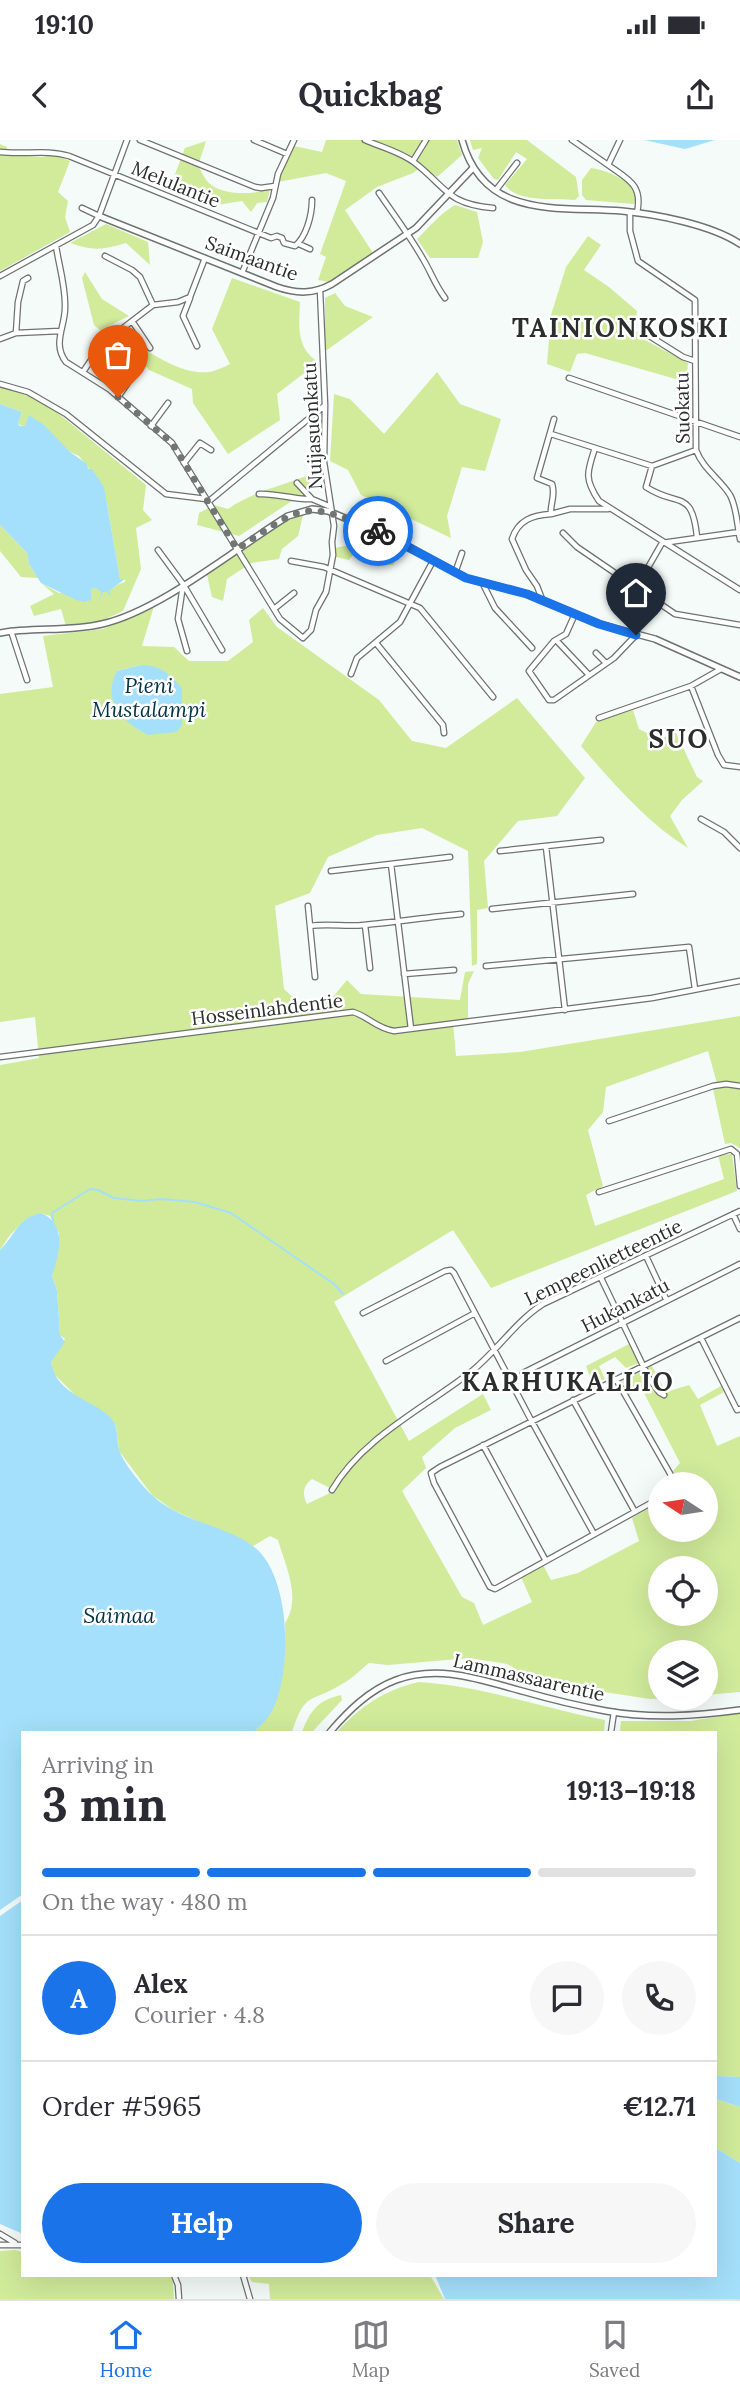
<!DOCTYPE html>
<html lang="en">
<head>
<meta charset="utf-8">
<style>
	body { margin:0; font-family:Lora,serif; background:#f7f7f7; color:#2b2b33; height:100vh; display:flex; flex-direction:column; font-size:26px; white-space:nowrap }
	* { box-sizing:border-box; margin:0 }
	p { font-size:23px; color:#7c7c81 }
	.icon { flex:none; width:38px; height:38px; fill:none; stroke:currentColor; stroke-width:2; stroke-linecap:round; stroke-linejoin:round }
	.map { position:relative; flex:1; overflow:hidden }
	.side { position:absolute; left:21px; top:1591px; width:696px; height:546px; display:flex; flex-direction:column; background:#fff; border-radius:0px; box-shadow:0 7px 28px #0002 }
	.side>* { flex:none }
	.needle { width:46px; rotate:282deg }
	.buttons { position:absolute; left:648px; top:1332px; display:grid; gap:14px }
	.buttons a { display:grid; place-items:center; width:70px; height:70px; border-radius:50%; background:#fff; box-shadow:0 7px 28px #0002; font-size:35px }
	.pin { position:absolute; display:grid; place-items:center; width:60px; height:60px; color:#fff; margin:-72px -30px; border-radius:50% 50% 50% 0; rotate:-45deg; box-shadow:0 0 7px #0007 }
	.pin .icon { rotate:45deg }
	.courier { position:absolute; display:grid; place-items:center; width:70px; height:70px; margin:-35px; border:5px solid #1a73e8; border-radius:50%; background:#fff; color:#222; box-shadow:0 2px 9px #0007 }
	.overview em { font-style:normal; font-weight:800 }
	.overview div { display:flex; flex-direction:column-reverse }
	.overview { display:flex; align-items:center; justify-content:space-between; height:119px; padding:0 21px }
	h1 { font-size:46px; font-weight:800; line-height:52px }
	.bar { display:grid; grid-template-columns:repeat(4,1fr); gap:10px 7px; align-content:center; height:84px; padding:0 21px }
	.bar i { height:9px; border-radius:5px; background:#e1e1e2 }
	.bar .current { background:#1a73e8 }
	.bar p { grid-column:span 4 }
	.line { display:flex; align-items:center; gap:18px; padding:0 21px; border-top:2px solid #e1e1e2 }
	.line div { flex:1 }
	.round { display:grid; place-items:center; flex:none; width:74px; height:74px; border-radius:37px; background:#f7f7f7 }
	.primary-button { display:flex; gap:14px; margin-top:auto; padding:14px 21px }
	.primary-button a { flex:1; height:80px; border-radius:42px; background:#1a73e8; color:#fff; font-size:28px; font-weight:800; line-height:80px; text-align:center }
	.primary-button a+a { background:#f7f7f7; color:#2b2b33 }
	.status { display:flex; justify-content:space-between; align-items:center; height:49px; padding:0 35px; background:#fff; direction:ltr }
	.status svg { height:19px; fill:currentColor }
	header { display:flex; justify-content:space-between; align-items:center; height:91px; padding:0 21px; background:#fff; font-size:32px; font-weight:800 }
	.tab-bar { display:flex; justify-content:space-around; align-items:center; height:98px; border-top:2px solid #e1e1e2; background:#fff; font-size:19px; color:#7c7c81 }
	.tab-bar a { display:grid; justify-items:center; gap:4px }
	.tab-bar .current { color:#1a73e8 }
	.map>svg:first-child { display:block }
	.green { fill:#d1eb9b; fill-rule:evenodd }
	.water { fill:#a4e0fb }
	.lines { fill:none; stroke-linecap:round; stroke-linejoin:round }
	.stream { stroke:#a4e0fb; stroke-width:2 }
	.minor-casing { stroke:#6c7371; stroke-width:7 }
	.tertiary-casing { stroke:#6c7371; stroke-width:8 }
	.minor { stroke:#fff; stroke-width:4.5 }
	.tertiary { stroke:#fff; stroke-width:5 }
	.done { stroke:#717674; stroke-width:7; stroke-dasharray:0 12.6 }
	.route { stroke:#1a73e8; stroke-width:9 }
	.labels { text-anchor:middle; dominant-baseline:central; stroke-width:5; stroke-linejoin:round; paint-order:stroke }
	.street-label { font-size:19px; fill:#2b2e2d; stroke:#fff }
	.water-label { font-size:21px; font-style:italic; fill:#003345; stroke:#fff }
	.district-label { font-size:26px; font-weight:bold; letter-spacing:2px; fill:#2a2f2d; stroke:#fff }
</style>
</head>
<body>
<div class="status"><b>19:10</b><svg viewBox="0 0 49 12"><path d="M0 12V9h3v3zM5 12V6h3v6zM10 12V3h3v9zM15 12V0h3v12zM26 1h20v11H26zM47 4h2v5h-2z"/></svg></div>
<header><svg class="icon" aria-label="back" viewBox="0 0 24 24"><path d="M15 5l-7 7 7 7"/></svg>Quickbag<svg class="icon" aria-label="share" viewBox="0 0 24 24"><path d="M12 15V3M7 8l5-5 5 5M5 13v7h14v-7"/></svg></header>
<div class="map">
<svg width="740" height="2159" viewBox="0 0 740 2159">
	<rect width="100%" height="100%" fill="#f4fbf9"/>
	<path class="green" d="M326,0H457L462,15L437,37L423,26L413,33L377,47L345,70L373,113L329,142L318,140L326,117L320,114L346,41L326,33L278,42L294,6L322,12Z
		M470,0H527L576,37L579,56L575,60C555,58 517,63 505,45L527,19L516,12L498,40L494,39L478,18L482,8L473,10Z
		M206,1L198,26C201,30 203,36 207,41C219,56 253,55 270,49L267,62L257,63L251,72L242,61L210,66L189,49L172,42L185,8Z
		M0,4L7,7L8,15L43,17L53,14L70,21L58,52L68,61L65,77L70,92L0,131Z
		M591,28C607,30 643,44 634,64L586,60L582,55V40Z
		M455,65L477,72L483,102L478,118H430L417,99C432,85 437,76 455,65Z
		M106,84L148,102L150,125L126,103C102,110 93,111 70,103Z
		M588,96L601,105L584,130L609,147L637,171L635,190L643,199L688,223L686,242L585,213L577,214L570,232L547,224L551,175L566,127Z
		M85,132L102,159L129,176L100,190L94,185L82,138Z
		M232,138L300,162C299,184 296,206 315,220L312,227L277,254L280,280L228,314L193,263L192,249L149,230L133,209L137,205C158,217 183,235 209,232C216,231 224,227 230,224L212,189Z
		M335,153L345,166L373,177L327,210H325V158Z
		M437,232L460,264L501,279L485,331L462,327L447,376L451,398L361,355L348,330L330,321L334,254L350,259L384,294Z
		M0,247L30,256L59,274L146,345L143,370L152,380L136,388L141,429L123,471L101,481L66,486L61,469L34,476L30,466L54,454L41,443L59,453L96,448L102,452C112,451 116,444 125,442V439L120,440L107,364L90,330L79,316L70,312L58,301L18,284L22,272L0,264Z
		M320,330L322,341L239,396L197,385L199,373L214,365L228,369C256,349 289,345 320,330Z
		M303,375L298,396L282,409L279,419L251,423L227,439L223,461L212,457L207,435L284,382Z
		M0,385L27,413L29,424L38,438L21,437L0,411Z
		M359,389L369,393L368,411L384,412L388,401L402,409L393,425H384L353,415L349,420L336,417L334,408L351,405Z
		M154,466L142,506L174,507L189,521H228L253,502L249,480L263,468L277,487L379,560L412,601L446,608L517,558L585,638L557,676L518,681L484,721L488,768L477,770V824L472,826L468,711L422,688L377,695L328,717L310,753L275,766L284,849L300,864L332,858L347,840L361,854L460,860L465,832L474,831L468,844V879L453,882L456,916L520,912L740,876V1008L731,1003L725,1004L713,949L718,947L708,911L606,947L603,972L588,990L603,1046L586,1055L595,1086L724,1039L718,1015L732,1014L737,1051L491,1148L453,1090L334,1162L409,1301L483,1254L491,1270L455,1288L422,1317L426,1328L402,1351L462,1457L474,1463L483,1485L532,1462L521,1437L543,1425L551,1440L578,1433L639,1401L632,1378L660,1362V1390H705L707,1345L695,1334L679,1342L673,1331L680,1323L642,1249L629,1255L622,1241L652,1226L666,1252L689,1245L698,1259L721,1246L724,1252L700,1265L717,1306L740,1296V1552L705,1555V1512H660V1558H672L650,1559L604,1552L529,1537L507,1524L470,1518L388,1525L369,1523C360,1530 352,1539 342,1544C310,1564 306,1550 292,1592H254C284,1565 286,1520 285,1483C302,1458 285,1425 278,1400L270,1396L253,1406L173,1370L152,1355L119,1311L116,1286L102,1272L75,1255L53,1233L51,1222L65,1199L60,1195L57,1150L52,1136L59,1093L50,1076L41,1073L24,1081L10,1095L0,1110V925L39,918L35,877L0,882V554L53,547L43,496L103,489ZM141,525L140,591L117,572V531ZM312,1339L332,1349L328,1354L307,1364C302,1355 303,1345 312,1339ZM660,1428H705V1474H660Z
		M633,570L639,589L659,599L676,593L697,637L703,641L682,660L670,676L688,708C646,682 613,643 581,606L596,582Z
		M629,1204L639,1223L626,1228L615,1217L599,1226L605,1239L593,1244L586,1226Z
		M419,1542C483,1546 542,1568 605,1580L604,1592H337C361,1566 384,1550 419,1542Z
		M341,1555L342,1560L312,1592H302C310,1571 318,1560 341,1555Z
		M740,1573V1937L716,1936V1592H620L621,1581H691Z
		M716,1959L740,1967V2023L716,2008Z
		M15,2110L23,2112V2135H170L173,2142L174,2159H0V2111Z
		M248,2135H430L444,2159H270L269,2144L252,2142Z"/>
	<path class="water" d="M644,0H715L685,9Z
		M0,264L22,272L18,284L20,286H25L29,275L44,285L70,312L87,324L88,329H92L104,347L120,439H125L109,451L111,457L107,452H103L100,459L101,452L96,448L91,449V460L85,462L76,460L41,443L29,424L27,413L0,385Z
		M141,525C160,525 170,534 182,548V585L177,592L148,595C122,582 101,560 117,531Z
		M41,1073C68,1084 59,1114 52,1136L57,1150L60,1195L65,1202L51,1222C56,1255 93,1259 111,1278C119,1287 116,1298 119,1309C122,1322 143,1347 153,1356C181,1382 223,1384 253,1406C291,1434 292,1528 274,1567C269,1577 262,1585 254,1592H23V1754L0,1770V1110C15,1096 17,1078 41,1073Z
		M23,1760V2094L0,2084V1776Z
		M716,1936L740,1937V1967L716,1959Z
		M716,2008L740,2023V2159H445L435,2135H716Z"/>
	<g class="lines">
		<path class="stream" d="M53,1081L52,1073L90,1049L98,1050L114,1058L142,1061L161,1059L195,1062L231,1073L334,1144L343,1154"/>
		<g class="minor-casing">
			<path id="minor" d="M140,0L255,47L261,48L275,46
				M254,0L287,14
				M365,0C381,7 401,12 415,23C447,48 447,64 493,68
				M572,0L608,25
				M620,0L608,25C629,40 643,45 637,73
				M0,12C23,15 47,9 69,16L271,98L277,96L282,98L284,103L295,106C306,97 312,76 312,60
				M413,21L426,0
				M496,50L517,23
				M379,53C394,75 410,96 423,119C431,132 435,145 445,158
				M82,68L99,76
				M630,72V91L638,121L695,160L696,310C703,329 720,339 730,355C737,368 737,384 740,399
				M299,104L310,109
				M56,106C59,126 66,148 65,168C65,187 52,204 66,222L109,249L172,303L280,479L303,498L311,490L316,470L326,452L333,415L332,402L334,386L324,322L325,265L320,150
				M105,116L132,130L140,137L153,165
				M242,133L273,58L278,34L294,0
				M0,136L93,85L99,76L127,0
				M190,158L183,176L197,206
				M132,181L150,208
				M123,188L153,165L178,162L190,157L205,118
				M16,193L18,162L23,141L28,138
				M648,195L683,217L695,221
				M0,199L16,193L60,191
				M83,232L93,217
				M569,238L740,297
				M0,244L28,252L66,274L166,354L206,359
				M118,257L132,237
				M151,286L168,263
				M551,294L652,326L696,310
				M595,308C587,332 584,339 599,361L740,450
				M184,323L200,303L211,310
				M652,326L646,347C678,368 692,348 697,397
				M297,343L312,359L331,367
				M259,354C277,353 294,360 312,359
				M208,362L324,266
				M551,374L570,369H608
				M563,393L577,407L675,474L740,485
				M158,410L183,444L222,510
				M291,421L324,427L420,468L493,557
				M455,433L462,413
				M483,444L495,468L532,508
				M183,445L178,479L187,511
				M633,446L646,431L662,403L739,392
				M542,459L537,446L526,430L512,399C518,380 533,375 551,374C550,363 556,355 552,344L537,338L554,279
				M274,469L294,453
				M575,474L566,494L554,501L529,531L549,560H554L614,518L636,495
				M11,491L27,540
				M556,500L589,535
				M376,503L443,585L444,593
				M596,513L606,523
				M351,534L357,518L400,482L433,421
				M691,546L718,615L724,625L740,627
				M599,578L691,546L721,529
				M701,679L724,692L740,708
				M546,707L565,870
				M500,711L601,700
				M391,724L411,889
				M331,731L450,717
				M308,766L315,837
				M492,769L633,754
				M365,785L370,828
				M310,786C328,783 345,787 364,785C396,782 429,777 461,774
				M486,826L689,807L695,849
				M404,834L454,830
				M0,917L353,872C369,877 376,888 394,891L652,858L740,841
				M609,981L713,946L726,944L740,946
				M599,1052L731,1009L737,1014L740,1046
				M733,1074L740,1089
				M646,1116L666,1159
				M601,1138L649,1238L659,1252L664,1255
				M363,1173L445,1131L451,1130L454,1133L531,1280L594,1394
				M701,1198L737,1270L740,1269
				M386,1221L475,1173
				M523,1233L740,1124
				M616,1239L676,1344
				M573,1260L635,1372
				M483,1305L546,1421
				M683,1344L690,1341
				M332,1350C363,1297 425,1268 472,1231C498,1210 515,1182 543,1164L740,1071
				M660,1358L495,1449L490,1447L434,1343L431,1333L440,1327L740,1178
				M611,1592L614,1572
				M0,2094L15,2103
				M0,2105H23
				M174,2135L178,2145L179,2159
				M243,2135L250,2159"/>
		</g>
		<g class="tertiary-casing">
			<path id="tertiary" d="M462,0C484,80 557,66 622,71C656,74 712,85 740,104
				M99,76L277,147C297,154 314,154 332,144L416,88L473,28
				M0,493C34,487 69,492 102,484C160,471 236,408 288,376L312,369L328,371L393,398L466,438L527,454L599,484L655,499L740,537
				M330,1592C348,1571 369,1550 396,1540C439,1524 481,1540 522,1551C550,1559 578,1566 606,1571C651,1579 695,1576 740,1570"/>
		</g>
		<use href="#minor" class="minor"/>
		<use href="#tertiary" class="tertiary"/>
	</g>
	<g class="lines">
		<path class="done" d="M118,257L172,303L237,409C304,365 301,359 378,391"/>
		<path class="route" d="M378,391L466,438L527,454L599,484L636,495"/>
	</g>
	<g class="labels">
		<g class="street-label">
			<text transform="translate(176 44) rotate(22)">Melulantie</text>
			<text transform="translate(252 118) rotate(20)">Saimaantie</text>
			<text transform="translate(682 268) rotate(-91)">Suokatu</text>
			<text transform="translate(312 286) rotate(-93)">Nuijasuonkatu</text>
			<text transform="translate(267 869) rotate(-7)">Hosseinlahdentie</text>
			<text transform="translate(603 1122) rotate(-26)">Lempeenlietteentie</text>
			<text transform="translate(625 1165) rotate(-27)">Hukankatu</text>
			<text transform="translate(529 1537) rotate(13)">Lammassaarentie</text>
		</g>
		<g class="water-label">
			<text x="149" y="545">Pieni<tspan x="149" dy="24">Mustalampi</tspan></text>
			<text x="119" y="1475">Saimaa</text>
		</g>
		<g class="district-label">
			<text x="621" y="187">TAINIONKOSKI</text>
			<text x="679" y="598">SUO</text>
			<text x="568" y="1241">KARHUKALLIO</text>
		</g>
	</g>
</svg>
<div class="buttons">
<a><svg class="needle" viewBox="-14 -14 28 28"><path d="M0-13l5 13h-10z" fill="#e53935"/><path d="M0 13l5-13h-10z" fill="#7c7c81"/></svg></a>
<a><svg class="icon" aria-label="locate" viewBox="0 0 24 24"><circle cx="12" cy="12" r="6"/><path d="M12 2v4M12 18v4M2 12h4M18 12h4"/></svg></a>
<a><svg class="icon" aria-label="layers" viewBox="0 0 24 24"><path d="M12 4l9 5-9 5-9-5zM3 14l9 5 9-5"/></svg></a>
</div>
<div class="pin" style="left:118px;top:257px;background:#ea580c"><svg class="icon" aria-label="bag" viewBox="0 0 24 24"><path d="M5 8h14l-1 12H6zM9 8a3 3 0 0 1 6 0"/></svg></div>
<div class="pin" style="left:636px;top:495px;background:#1f2937"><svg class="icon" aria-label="home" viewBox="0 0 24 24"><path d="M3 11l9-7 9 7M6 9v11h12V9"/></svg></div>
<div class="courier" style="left:378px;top:391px"><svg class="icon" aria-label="bike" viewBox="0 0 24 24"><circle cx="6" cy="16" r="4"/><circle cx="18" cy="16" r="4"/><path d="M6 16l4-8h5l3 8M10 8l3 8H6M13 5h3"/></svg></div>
<section class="side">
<div class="overview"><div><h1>3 min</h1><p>Arriving in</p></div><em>19:13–19:18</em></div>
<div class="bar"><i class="current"></i><i class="current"></i><i class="current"></i><i></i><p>On the way · 480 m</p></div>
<div class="line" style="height:126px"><b class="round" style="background:#1a73e8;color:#fff">A</b><div><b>Alex</b><p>Courier · 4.8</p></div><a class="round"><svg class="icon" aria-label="chat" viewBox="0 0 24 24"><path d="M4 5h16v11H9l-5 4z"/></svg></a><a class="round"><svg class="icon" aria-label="phone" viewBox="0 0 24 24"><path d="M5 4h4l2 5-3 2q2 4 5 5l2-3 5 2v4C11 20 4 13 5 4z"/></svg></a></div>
<div class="line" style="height:91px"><div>Order #5965</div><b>€12.71</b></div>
<div class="primary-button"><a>Help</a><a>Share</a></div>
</section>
</div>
<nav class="tab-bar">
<a class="current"><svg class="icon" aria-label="home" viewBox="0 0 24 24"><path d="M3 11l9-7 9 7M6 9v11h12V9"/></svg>Home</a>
<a><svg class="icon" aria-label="map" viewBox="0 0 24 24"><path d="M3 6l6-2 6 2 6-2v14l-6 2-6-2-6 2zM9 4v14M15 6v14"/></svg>Map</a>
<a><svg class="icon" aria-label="saved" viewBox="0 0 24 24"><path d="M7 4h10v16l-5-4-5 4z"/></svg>Saved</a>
</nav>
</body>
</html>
